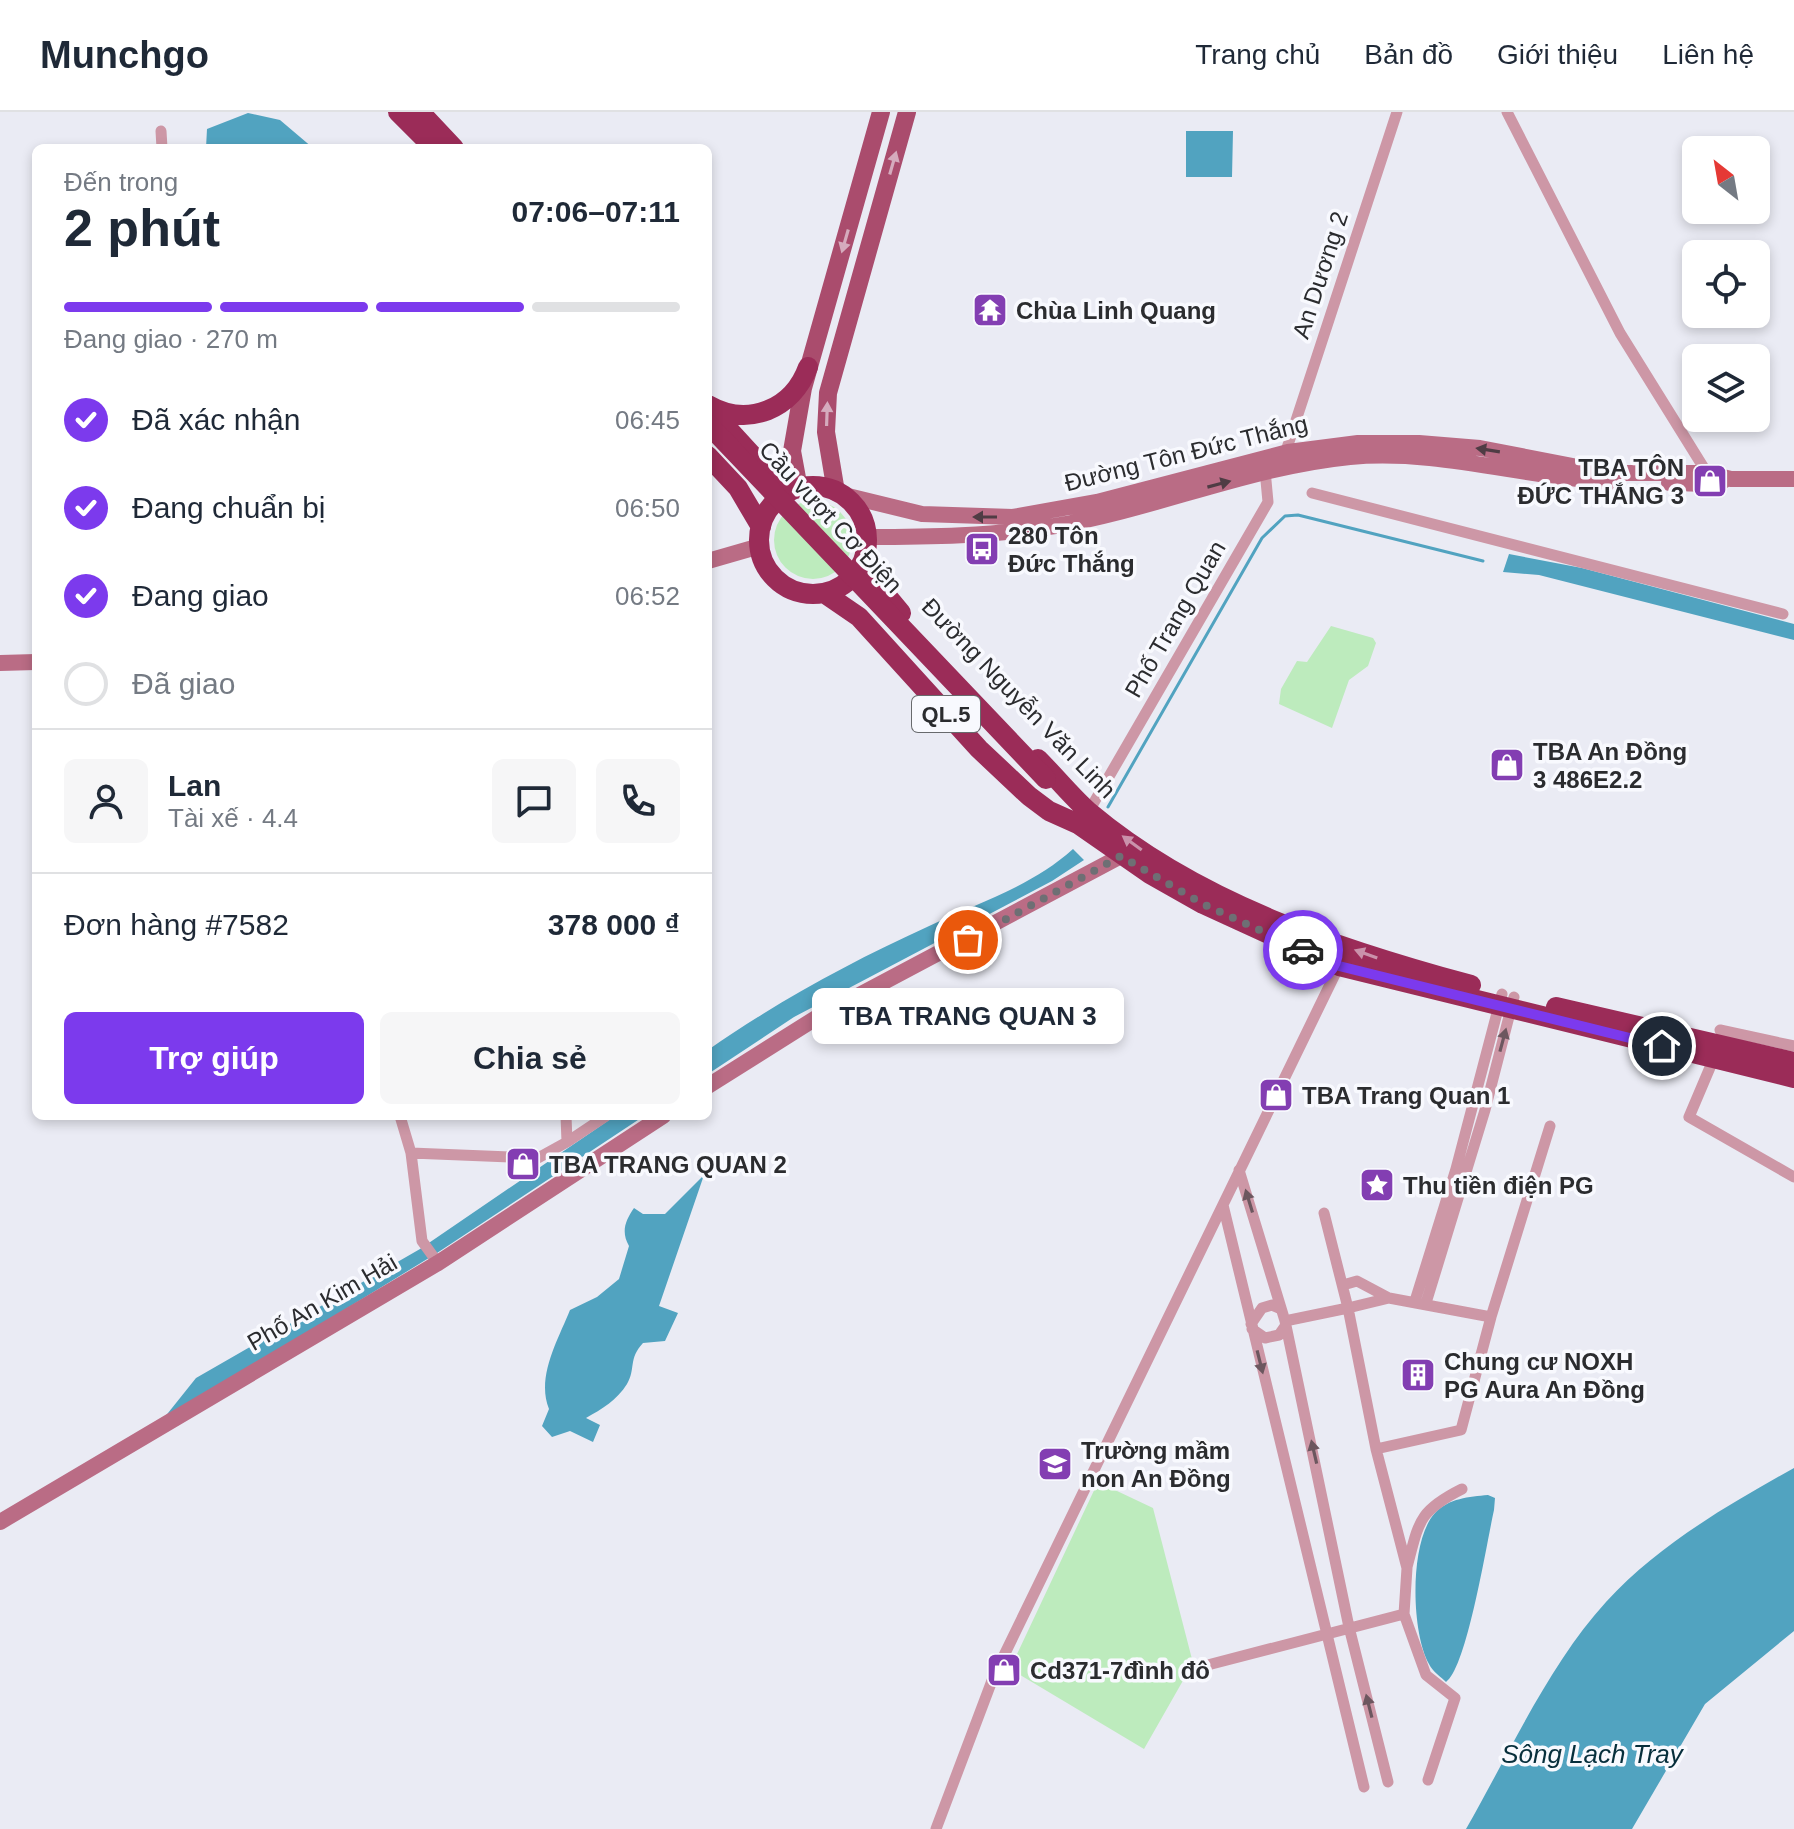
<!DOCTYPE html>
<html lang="vi">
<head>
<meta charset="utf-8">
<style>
	body { margin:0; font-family:Helvetica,sans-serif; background:#f6f6f7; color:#1f2937; height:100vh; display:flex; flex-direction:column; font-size:30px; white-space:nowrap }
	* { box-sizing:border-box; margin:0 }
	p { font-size:26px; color:#747a83 }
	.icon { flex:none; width:44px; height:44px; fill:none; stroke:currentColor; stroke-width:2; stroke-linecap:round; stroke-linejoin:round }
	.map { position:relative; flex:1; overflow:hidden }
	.details { position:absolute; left:32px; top:32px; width:680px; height:976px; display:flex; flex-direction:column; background:#fff; border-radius:12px; box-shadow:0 4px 12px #0003 }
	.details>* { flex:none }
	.needle { width:52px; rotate:329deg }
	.buttons { position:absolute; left:1682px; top:24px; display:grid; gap:16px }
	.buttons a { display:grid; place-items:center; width:88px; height:88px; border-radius:12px; background:#fff; box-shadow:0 4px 12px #0003; font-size:40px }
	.pin { position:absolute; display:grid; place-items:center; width:68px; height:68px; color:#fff; margin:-34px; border:4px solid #fff; border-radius:50%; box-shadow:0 2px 8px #0007 }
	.courier { position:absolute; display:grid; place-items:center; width:80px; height:80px; margin:-40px; border:6px solid #7c3aed; border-radius:50%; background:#fff; color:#222; box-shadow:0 2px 10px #0007 }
	.bubble { position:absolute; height:56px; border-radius:12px; background:#fff; box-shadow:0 4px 12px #0003; font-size:26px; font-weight:700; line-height:56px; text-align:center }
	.head em { font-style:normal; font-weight:700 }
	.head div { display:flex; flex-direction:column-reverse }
	.head { display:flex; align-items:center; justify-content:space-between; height:136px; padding:0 32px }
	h1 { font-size:52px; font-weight:700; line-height:60px }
	.bar { display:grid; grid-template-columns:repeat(4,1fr); gap:12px 8px; align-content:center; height:96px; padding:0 32px }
	.bar i { height:10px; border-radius:6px; background:#e0e1e3 }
	.bar .selected { background:#7c3aed }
	.bar p { grid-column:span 4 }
	.line { display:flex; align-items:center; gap:20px; padding:0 32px; border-top:2px solid #e0e1e3 }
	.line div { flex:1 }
	.round { display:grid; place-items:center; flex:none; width:84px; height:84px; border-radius:12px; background:#f6f6f7 }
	ol { padding:0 32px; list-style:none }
	li { display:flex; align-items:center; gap:24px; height:88px }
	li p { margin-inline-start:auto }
	li .icon { padding:8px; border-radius:50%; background:#7c3aed; color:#fff; stroke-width:4 }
	li:last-child { color:#747a83 }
	li i { width:44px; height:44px; border:4px solid #e0e1e3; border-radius:50% }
	.cta { display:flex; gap:16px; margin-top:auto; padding:16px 32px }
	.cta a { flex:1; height:92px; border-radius:12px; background:#7c3aed; color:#fff; font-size:32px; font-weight:700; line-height:92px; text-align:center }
	.cta a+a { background:#f6f6f7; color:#1f2937 }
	header { display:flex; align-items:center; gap:48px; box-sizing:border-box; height:112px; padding:0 40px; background:#fff; border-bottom:2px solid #e0e1e3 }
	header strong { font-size:38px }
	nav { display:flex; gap:44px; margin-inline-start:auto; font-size:28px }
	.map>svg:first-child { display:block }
	.green { fill:#bdebbd }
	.water { fill:#51a3c0 }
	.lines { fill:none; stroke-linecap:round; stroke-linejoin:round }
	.stream { stroke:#51a3c0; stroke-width:3 }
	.street { stroke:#cd97a6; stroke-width:11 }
	.secondary { stroke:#ba6c85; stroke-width:16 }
	.primary { stroke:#aa4c6d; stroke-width:18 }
	.highway { stroke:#9b2c58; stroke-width:20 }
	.highway-bridge { stroke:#9b2c58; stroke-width:20 }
	.oneway { fill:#d5abbd }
	.oneway2 { fill:#4f3c44 }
	.oneway3 { fill:#ca92ab }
	.oneway4 { fill:#6c575f }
	.done { stroke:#6e6f74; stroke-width:8; stroke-dasharray:0 14.4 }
	.route { stroke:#7c3aed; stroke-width:10 }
	.labels { text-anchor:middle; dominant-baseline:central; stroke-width:7; stroke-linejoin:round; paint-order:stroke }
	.shield { fill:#f8f9fe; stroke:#686a6d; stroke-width:2 }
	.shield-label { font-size:22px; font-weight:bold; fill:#2b2c2f }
	.street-label { font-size:24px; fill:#2b2c2f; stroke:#f8f9fe }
	.poi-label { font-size:24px; font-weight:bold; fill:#2b2c2f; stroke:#f8f9fe; text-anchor:start }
	.water-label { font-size:26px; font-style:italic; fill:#072f3c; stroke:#f8f9fe }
</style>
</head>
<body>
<header>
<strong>Munchgo</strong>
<nav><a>Trang chủ</a><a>Bản đồ</a><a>Giới thiệu</a><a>Liên hệ</a></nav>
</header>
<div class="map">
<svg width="1794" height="1717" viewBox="0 0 1794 1717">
	<rect width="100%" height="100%" fill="#eaebf4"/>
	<path class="green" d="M774 428a39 39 0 1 1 78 0a39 39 0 1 1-78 0Z
		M1331,514L1373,526L1376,531L1368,554L1349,568L1332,616L1279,592L1281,577L1297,549L1307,550Z
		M1098,1370L1153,1396L1193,1551L1144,1637L1010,1557Z"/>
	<path class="water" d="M248,1L280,8L313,36H206L207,17Z
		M1186,19H1233L1232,65H1186Z
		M1509,442L1582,456L1794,512V528L1539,463L1503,460Z
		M1073,737L1084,748L1052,769L794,905L708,962V938C775,891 852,849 927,815C977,791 1031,775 1073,737Z
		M615,1004H644L437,1141L160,1311L196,1266L420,1137Z
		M704,1063L659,1194L678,1201L665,1229L643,1231C628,1247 636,1257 627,1272C617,1288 602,1297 586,1306L600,1313L593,1330L570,1319L552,1325L542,1314L549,1297C536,1265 558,1228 570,1198L597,1185L619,1167L629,1134C621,1120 625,1109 634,1096L643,1102H665Z
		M1794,1356V1519L1705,1592L1632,1717H1466C1508,1644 1549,1552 1606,1490C1658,1433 1728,1393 1794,1356Z
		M1488,1383L1495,1386L1494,1398C1487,1429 1467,1556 1446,1570C1441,1565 1432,1559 1429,1552C1411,1520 1409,1429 1435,1401C1449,1386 1469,1385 1488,1383Z"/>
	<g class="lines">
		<path class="stream" d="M1108,695L1262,426L1285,404L1298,403L1483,449"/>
		<path class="street" d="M1507,0L1620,221L1707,361
			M161,19L162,36
			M1285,342L1397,0
			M1312,381L1783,502
			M1089,699L1268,390L1265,358
			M1720,918L1794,934
			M1714,946L1689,1005L1794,1065
			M400,1004L411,1041L422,1129L438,1151
			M567,1030L606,1004
			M411,1041L538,1046L567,1030L566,1004
			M1239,1058L1285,1209L1349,1515L1388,1670
			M1223,1093L1364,1675
			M1324,1101L1348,1196L1389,1186L1491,1205
			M1343,1173L1357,1169L1389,1186
			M1415,1189L1456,1057L1502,882
			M1426,1191L1485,998L1514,885
			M1285,1209L1348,1196L1376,1337L1461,1318L1491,1205L1550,1014
			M1251,1212L1262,1196L1272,1193L1281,1197
			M1252,1217L1265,1226L1279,1223L1286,1213
			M1407,1455C1419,1410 1418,1399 1462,1377
			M1404,1502L1426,1563L1455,1586L1428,1668
			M1200,1555L1404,1502L1407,1456L1376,1337
			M936,1717L993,1566L1339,854"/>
		<path class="secondary" d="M1669,371L1711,372L1725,368
			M844,383L922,402L1013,405L1097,390L1288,340L1358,331H1419L1480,336L1609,361H1707L1731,367H1794
			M867,425C929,425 993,424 1055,414C1155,397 1249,355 1350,345C1439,337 1522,365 1610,370
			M708,449L760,434
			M0,551L36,550
			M708,974L816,906L1121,744
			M0,1410L438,1151L663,1004"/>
		<path class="primary" d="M799,377L792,339L803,276L881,0
			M836,380L826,320L828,281L907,0"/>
		<path class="highway" d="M398,0L434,36
			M420,0L454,36
			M708,293C748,316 793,297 808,255
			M708,295L787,381
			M708,344L738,376L761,415
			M759 428a54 54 0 1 1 108 0a54 54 0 1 1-108 0Z
			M865,441L877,472L901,501
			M824,481L859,505L979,637L1029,684L1049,699L1078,712L1150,762L1203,792L1339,854L1794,966
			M1038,647C1055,664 1071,684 1089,700C1197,791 1338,837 1471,873
			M1556,895L1794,950"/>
		<path class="highway-bridge" d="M708,312L1046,667"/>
	</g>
	<defs><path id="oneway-solid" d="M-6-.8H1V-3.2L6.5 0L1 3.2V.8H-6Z" transform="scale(2)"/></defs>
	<g class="oneway">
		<use href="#oneway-solid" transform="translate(893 51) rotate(-74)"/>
		<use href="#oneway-solid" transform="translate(845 129) rotate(106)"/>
		<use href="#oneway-solid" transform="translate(827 302) rotate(-88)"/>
	</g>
	<g class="oneway2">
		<use href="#oneway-solid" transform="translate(1488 338) rotate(-171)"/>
		<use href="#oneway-solid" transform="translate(1219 372) rotate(-15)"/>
		<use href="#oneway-solid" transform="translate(985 405) rotate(180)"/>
	</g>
	<g class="oneway3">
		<use href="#oneway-solid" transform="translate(1132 731) rotate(-144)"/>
		<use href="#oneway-solid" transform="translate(1366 842) rotate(-160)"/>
	</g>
	<g class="oneway4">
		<use href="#oneway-solid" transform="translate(1503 928) rotate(-75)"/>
		<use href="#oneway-solid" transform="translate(1249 1089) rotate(-107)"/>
		<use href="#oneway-solid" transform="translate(1260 1250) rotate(76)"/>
		<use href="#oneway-solid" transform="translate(1314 1340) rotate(-103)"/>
		<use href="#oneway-solid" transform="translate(1369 1594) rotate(-104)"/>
	</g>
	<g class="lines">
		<path class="done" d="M968,828L1121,744L1203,792L1303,838"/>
		<path class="route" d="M1303,838L1339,854L1662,934"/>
	</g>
	<defs>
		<g id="temple-square" transform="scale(1.8)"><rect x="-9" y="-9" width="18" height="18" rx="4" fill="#833eb2" stroke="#f8f9fe"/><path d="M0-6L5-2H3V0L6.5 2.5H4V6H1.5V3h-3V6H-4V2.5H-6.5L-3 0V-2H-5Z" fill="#fff"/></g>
		<g id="shop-square" transform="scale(1.8)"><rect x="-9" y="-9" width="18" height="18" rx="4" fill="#833eb2" stroke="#f8f9fe"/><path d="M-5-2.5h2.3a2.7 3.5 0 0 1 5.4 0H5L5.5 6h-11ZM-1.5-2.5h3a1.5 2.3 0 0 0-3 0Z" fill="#fff"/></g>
		<g id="bus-square" transform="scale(1.8)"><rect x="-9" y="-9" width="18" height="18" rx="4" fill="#833eb2" stroke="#f8f9fe"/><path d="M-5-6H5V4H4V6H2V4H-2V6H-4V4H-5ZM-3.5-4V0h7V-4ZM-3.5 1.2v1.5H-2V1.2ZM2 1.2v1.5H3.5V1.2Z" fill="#fff"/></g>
		<g id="sight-square" transform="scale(1.8)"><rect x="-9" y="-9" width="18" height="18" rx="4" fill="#833eb2" stroke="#f8f9fe"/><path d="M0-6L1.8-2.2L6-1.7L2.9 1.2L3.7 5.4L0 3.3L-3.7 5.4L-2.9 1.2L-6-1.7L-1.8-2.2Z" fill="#fff"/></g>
		<g id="building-square" transform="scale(1.8)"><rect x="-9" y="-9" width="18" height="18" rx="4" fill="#833eb2" stroke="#f8f9fe"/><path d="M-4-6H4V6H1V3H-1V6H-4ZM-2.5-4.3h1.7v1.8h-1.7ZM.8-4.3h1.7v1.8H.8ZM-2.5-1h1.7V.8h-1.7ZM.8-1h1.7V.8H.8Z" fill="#fff"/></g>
		<g id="school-square" transform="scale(1.8)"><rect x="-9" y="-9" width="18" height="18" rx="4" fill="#833eb2" stroke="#f8f9fe"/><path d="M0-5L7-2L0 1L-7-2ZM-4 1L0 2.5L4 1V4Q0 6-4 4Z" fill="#fff"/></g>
	</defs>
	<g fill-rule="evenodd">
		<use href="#temple-square" x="990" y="198"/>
		<use href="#shop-square" x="1710" y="369"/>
		<use href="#bus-square" x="982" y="437"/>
		<use href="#shop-square" x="1507" y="653"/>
		<use href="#shop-square" x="1276" y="983"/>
		<use href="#shop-square" x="523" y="1052"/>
		<use href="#sight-square" x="1377" y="1073"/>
		<use href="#building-square" x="1418" y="1263"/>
		<use href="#school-square" x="1055" y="1352"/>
		<use href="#shop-square" x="1004" y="1558"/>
	</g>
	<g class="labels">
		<rect class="shield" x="912" y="584" width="68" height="36" rx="6"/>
		<g class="shield-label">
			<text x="946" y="602">QL.5</text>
		</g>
		<g class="street-label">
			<text transform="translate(1320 163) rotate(-72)">An Dương 2</text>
			<text transform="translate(1186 341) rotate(-14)">Đường Tôn Đức Thắng</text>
			<text transform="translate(831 405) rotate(47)">Cầu vượt Cơ Điện</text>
			<text transform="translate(1175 507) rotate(-60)">Phố Trang Quan</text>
			<text transform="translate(1019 586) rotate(46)">Đường Nguyễn Văn Linh</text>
			<text transform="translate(322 1190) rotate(-30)">Phố An Kim Hải</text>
		</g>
		<g class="poi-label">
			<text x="1016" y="198">Chùa Linh Quang</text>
			<text x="1684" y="355" text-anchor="end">TBA TÔN<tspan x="1684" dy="28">ĐỨC THẮNG 3</tspan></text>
			<text x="1008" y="423">280 Tôn<tspan x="1008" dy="28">Đức Thắng</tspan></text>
			<text x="1533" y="639">TBA An Đồng<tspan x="1533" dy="28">3 486E2.2</tspan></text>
			<text x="1302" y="983">TBA Trang Quan 1</text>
			<text x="549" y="1052">TBA TRANG QUAN 2</text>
			<text x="1403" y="1073">Thu tiền điện PG</text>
			<text x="1444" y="1249">Chung cư NOXH<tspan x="1444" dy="28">PG Aura An Đồng</tspan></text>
			<text x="1081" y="1338">Trường mầm<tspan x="1081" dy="28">non An Đồng</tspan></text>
			<text x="1030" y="1558">Cd371-7đình đô</text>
		</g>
		<g class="water-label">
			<text x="1592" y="1642">Sông Lạch Tray</text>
		</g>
	</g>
</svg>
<div class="buttons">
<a><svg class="needle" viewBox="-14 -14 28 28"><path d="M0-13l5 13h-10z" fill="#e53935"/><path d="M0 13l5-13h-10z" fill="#747a83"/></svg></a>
<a><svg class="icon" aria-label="locate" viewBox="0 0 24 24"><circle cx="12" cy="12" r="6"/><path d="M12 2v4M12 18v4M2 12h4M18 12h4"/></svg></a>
<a><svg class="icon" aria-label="layers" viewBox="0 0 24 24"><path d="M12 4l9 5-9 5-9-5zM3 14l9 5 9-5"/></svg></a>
</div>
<div class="pin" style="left:968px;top:828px;background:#ea580c"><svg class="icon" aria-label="bag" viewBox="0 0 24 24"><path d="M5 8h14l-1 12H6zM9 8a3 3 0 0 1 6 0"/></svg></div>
<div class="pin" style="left:1662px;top:934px;background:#1f2937"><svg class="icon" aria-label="home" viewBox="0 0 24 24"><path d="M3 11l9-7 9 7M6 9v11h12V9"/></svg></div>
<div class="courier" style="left:1303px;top:838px"><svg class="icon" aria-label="car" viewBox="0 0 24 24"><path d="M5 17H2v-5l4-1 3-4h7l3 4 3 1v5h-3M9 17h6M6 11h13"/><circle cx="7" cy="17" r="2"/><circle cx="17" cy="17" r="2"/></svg></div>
<div class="bubble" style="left:812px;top:876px;width:312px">TBA TRANG QUAN 3</div>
<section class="details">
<div class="head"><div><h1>2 phút</h1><p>Đến trong</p></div><em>07:06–07:11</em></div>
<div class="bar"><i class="selected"></i><i class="selected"></i><i class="selected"></i><i></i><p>Đang giao · 270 m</p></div>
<ol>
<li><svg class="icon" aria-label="check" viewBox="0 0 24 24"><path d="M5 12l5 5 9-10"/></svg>Đã xác nhận<p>06:45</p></li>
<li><svg class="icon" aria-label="check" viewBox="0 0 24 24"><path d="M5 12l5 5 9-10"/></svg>Đang chuẩn bị<p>06:50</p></li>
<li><svg class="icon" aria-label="check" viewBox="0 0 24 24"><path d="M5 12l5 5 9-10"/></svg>Đang giao<p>06:52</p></li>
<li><i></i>Đã giao</li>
</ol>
<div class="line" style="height:144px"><a class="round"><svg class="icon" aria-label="person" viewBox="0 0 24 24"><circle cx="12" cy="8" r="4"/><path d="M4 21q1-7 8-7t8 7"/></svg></a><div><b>Lan</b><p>Tài xế · 4.4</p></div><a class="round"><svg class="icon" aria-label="chat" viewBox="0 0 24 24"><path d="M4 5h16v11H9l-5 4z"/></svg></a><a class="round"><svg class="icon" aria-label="phone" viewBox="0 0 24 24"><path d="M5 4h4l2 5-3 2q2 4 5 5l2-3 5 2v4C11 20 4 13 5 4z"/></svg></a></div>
<div class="line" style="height:104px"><div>Đơn hàng #7582</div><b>378 000 ₫</b></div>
<div class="cta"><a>Trợ giúp</a><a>Chia sẻ</a></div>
</section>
</div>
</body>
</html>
